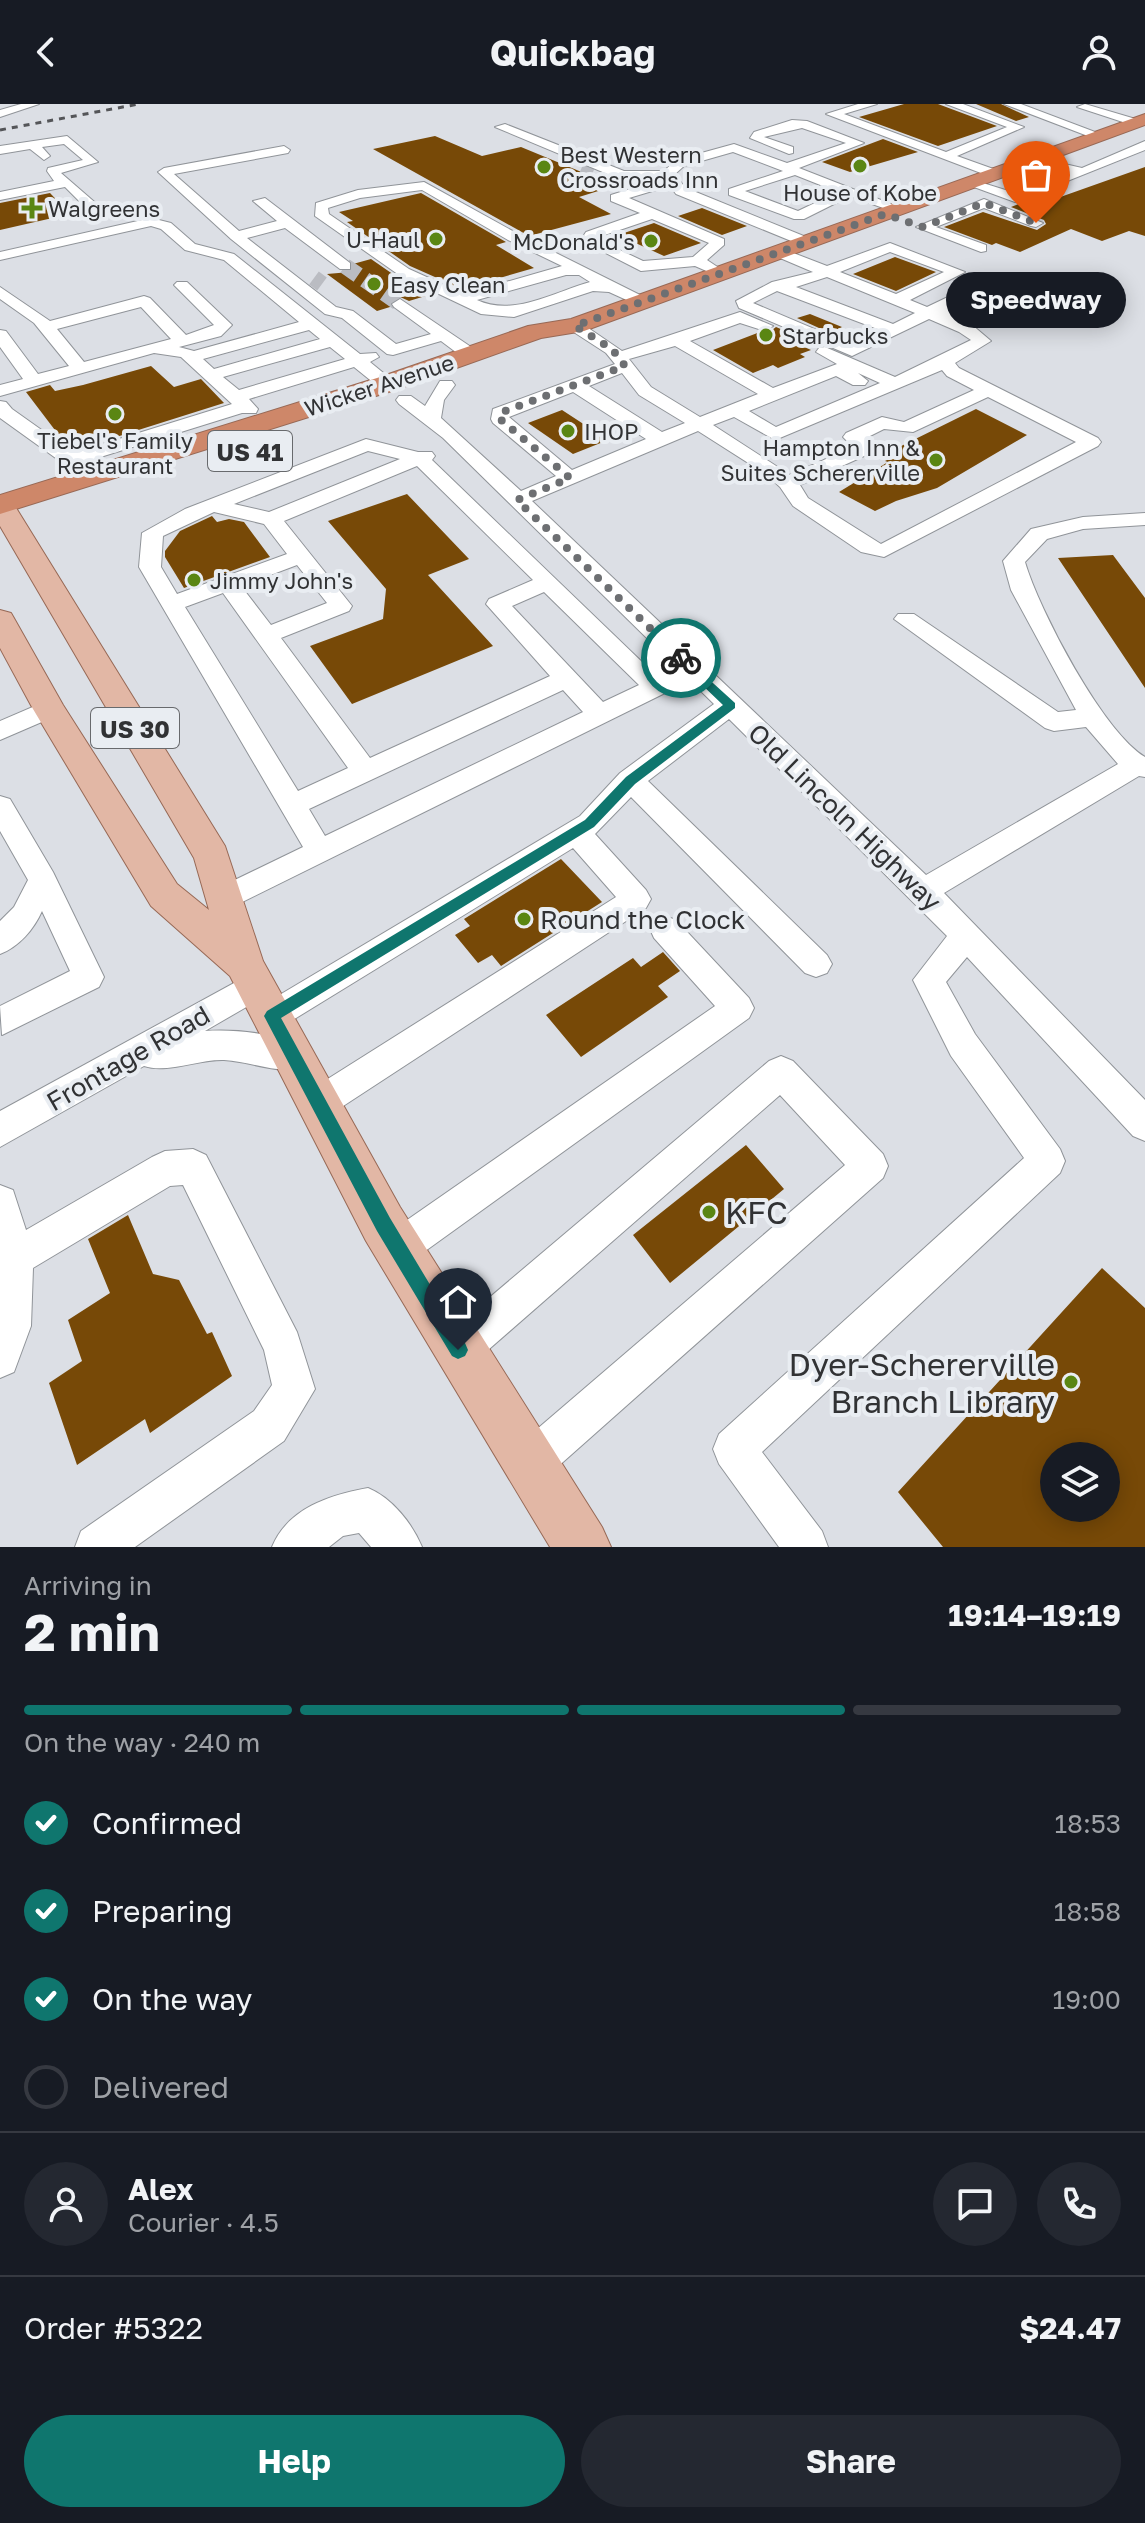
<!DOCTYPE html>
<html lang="en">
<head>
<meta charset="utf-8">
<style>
	body { margin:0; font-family:"Golos Text",sans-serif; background:#242831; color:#f1f3f6; height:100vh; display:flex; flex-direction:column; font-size:30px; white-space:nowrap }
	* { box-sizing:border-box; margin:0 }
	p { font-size:26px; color:#9ea1a6 }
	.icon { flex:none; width:44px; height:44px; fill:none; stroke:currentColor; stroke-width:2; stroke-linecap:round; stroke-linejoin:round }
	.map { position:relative; height:1443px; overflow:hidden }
	.panel { display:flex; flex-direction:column; background:#171b24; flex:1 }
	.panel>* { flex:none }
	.tools { position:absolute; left:1040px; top:1338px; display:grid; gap:16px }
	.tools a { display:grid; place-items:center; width:80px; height:80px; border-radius:50%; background:#171b24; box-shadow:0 4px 20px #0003; font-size:40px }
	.pin { position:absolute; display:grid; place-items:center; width:68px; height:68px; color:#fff; margin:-82px -34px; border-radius:50% 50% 50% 0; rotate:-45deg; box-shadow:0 0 8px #0007 }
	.pin .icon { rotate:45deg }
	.courier { position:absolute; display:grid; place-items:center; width:80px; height:80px; margin:-40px; border:6px solid #0f766e; border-radius:50%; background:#fff; color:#222; box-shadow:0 2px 10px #0007 }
	.bubble { position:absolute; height:56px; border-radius:28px; background:#171b24; box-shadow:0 4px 20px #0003; font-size:26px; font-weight:700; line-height:56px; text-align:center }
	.headline em { font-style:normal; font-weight:700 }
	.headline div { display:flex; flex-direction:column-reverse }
	.headline { display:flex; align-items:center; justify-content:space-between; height:136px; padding:0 24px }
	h1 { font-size:52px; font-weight:700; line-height:60px }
	.bar { display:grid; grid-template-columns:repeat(4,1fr); gap:12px 8px; align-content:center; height:96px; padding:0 24px }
	.bar i { height:10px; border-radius:6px; background:#363941 }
	.bar .active { background:#0f766e }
	.bar p { grid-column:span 4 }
	.line { display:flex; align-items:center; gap:20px; padding:0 24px; border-top:2px solid #363941 }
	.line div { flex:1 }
	.round { display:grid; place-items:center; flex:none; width:84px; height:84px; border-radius:42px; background:#242831 }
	ol { padding:0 24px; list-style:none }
	li { display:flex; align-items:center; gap:24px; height:88px }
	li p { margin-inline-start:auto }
	li .icon { padding:8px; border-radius:50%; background:#0f766e; color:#fff; stroke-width:4 }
	li:last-child { color:#9ea1a6 }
	li i { width:44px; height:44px; border:4px solid #363941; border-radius:50% }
	.button { display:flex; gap:16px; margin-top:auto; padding:16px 24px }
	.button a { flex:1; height:92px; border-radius:48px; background:#0f766e; color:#fff; font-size:32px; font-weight:700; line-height:92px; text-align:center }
	.button a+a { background:#242831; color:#f1f3f6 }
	header { display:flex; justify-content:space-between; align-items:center; height:104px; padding:0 24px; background:#171b24; font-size:36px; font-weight:700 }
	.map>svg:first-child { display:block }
	.building { fill:#774907; fill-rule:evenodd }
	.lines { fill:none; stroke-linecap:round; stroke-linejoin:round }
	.minor-tunnel-far1 { stroke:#babcc2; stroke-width:13; stroke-dasharray:13 6; stroke-linecap:butt }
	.minor-tunnel { stroke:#babcc2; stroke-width:16; stroke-dasharray:16 8; stroke-linecap:butt }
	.minor-casing { stroke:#909499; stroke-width:2 }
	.major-casing { stroke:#976956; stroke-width:2 }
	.highway-casing { stroke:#976956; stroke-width:2 }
	.minor { fill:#fff; fill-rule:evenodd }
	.major { fill:#e2b7a5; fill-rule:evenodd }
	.highway { fill:#ce8769; fill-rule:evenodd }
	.rail { stroke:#545558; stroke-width:3; stroke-dasharray:6 6; stroke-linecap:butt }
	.route { fill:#0f766e }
	.done { stroke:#6d6f72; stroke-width:8; stroke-dasharray:0 14.4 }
	.poi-dot { fill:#5a8613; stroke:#e9edf2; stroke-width:3 }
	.labels { text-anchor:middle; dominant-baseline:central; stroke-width:8; stroke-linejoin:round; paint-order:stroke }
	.far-poi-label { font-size:22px; fill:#313234; stroke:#e9edf2; text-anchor:start }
	.far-street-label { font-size:22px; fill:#313234; stroke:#e9edf2 }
	.shield { fill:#e9edf2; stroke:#686a6d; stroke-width:2 }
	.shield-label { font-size:24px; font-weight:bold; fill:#313234 }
	.street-label { font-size:26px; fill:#313234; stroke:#e9edf2 }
	.poi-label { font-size:26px; fill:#313234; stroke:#e9edf2; text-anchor:start }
	.near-poi-label { font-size:32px; fill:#313234; stroke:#e9edf2; text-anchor:start }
</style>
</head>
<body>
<header><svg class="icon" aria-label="back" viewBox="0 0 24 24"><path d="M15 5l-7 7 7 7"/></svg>Quickbag<svg class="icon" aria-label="person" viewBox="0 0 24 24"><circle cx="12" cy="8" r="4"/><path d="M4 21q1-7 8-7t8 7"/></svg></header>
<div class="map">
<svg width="1145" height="1443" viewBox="0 0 1145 1443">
	<rect width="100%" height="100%" fill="#dcdfe5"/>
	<path class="building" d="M904,0H938L997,22L938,42L859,13Z
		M976,0H1001L1029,13L1016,17Z
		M435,32L482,52L521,43L596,74L592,76L611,83L579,93L611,110L529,132L373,45Z
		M883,35L918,48L850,68L822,58Z
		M1145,63V132L1129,127L1102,137L1071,125L1020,148L996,139L992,141L944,123L983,108L1037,126L1046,120L1044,116L1011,103L1024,98L1035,102Z
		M50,89L70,110L0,126V99Z
		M421,89L506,138L496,141L534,164L462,185L410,162L347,118L353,117L339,108Z
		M702,104L747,122L722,131L678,112Z
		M654,119L701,139L664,152L618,131Z
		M895,153L936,168L896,187L853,170Z
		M371,155L397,173L432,190L409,197L398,192L390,197V203L377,207L327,170L350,168L353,160Z
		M810,210L842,223L830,229L797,214Z
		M776,223L811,238L802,242L811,246L800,250L805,253L778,264L773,261L753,269L713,246L760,228L767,230Z
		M151,262L174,283L201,275L224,299L75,346L64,338L26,288L50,281L55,287L83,281Z
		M976,305L1027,331L937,384L896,397L875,407L839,388L888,358L885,357L889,355L883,351Z
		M562,306L608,336L573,350L528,319Z
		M407,390L469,455L428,471L493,542L352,600L310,542L383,515L386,485L328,417Z
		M212,412L217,418L229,415L244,418L270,453L184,484L165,453V447L180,427Z
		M1113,451L1145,494V584L1058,454Z
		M561,755L602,798L501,862L492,851L478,859L455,831L470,822L464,815Z
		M663,848L680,867L658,882L668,893L581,953L546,911L633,854L641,863Z
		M746,1041L784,1085L670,1179L633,1131Z
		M128,1111L153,1170L179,1176L207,1230L212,1228L232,1272L150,1329L145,1315L77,1361L49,1279L82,1257L68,1216L110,1189L88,1135Z
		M1102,1164L1145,1204V1443H943L898,1388ZM1054,1352H1106V1404H1054Z"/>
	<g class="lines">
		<path class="minor-tunnel-far1" d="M582,63L593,68"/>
		<path class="minor-tunnel" d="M345,162L400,200
			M314,174L322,180"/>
		<g class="minor-casing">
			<path id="minor" d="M21,0H39L0,13V6Z
				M858,0H877L844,10L946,48L1007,23L946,0H963L1024,23L957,52L999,67V73L994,74L826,10Z
				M1004,0H1021L1103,31L1093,34Z
				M1085,0L1139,16L1141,18L1135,22L1077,3Z
				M792,16L807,17L864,39L799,64L904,105L897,109L850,92L804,115H794L729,91V85L783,67L733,48L684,62L674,71L686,84L811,135V141H801L676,90L667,78L659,85L629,94L724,135V141L707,156L719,164L711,169L695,162L641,167L588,140L584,131L586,128L640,109L611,97V91L649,79L655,74H617L495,23L505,20L624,67H664L676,56L734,40L787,59L846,39L802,24L764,33L793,43V49L789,50L750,34L754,28ZM795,71L838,88L798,107L745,87ZM652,115L709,139L693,153L643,157L601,137L599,133Z
				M67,32L98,58L61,69L106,108V114L88,118L86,115L92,110L65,83L0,96V88L54,77L47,67L48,64L83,56L64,40L42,43L50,52L44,56L30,45L0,50V42Z
				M1145,37V46L1015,98L963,79L970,75L1015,89L1070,68L1030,58V52L1082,64Z
				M284,42L290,46L288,49L174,70L239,127L277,117L253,97L265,94L350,159V165H340L285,124L247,134L336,203L353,207L396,240L431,230L394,203L392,200L400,195L477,247L480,251L477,255H465L441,237L393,251L387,250L342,214L325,210L231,135L158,68L164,64Z
				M424,78L518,130L648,195L650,198L642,203L609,188L593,187L514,213L481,210L399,171L315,112L316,99L358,86ZM422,86L508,136L562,162L464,190L409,165L329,110L328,104L360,94ZM566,171H579L590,178C554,188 514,213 477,196Z
				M984,95L1043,119L1036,123L1031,122L984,104L936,123L986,141V147L981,148L916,123Z
				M151,114L171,119L195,140L234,150L360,250L376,249L379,253L370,258L392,276L395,280L392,284H380L354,263L249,295L258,305L256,309H242L78,360H64L0,314V297L6,298L12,305L74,349L232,300L181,253L154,249L0,292V281L23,275L0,243V226L6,227L38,270L69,262L34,219L0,195V183L50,217L144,192L150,194L186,231L214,221L174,181L177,178H187L232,221L221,232L179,243L194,247L299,218L224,156L185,146L161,125L151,122L0,156V148ZM141,203L171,235L84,258L57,225ZM309,226L320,235L214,265L203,255ZM330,243L345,255L239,286L223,273Z
				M890,139L965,168L910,196L927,203L992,172L1035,188V194L978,219L953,213L971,220L991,237L955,259L959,264L1098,334L1101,338L1098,342L884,453L861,448L793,402L780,383L767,371L698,327L532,397L926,771L1118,660L1086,623L1054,627L1045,624L894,515L898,510H914L1058,608L1076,606L1011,486L1003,457L1031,425L1083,413L1145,409V421L1083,425L1047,435L1025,458C1039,506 1103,628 1145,653V673L1139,672L944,789L1145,996V1037L1133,1032L967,853L946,878L975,930L1060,1045L1065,1057L1060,1069L762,1348L822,1427L828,1443H779L719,1360L713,1345L719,1330L1024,1054L951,952L913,876L947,832L729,615L648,677L827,851L832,860L827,869L816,873L805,869L631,693L595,730L646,786L651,795L646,804L331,1010L319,1015L307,1010L302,999L307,988L616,793L573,744L283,922L272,926L261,922L256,912L261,902L580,712L620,669L714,600L443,334L399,300L396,296L399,292H411L425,302L440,277H452L455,281L444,296L441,314L521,387L556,372L493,319L491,315L493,305L615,260L606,249L569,225L567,222L569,219H581L622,247L740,208L773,222L765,227L740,219L690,237L773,284L837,260L816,248L819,244L825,243L895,273L971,236L959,228L929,215L852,252L739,204L736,197L772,178L813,168L773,151V145H783L827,162ZM890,148L944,168L896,190L840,168ZM827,173L915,209L893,220L796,183ZM993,183L1015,191L976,209L952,203ZM777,187L880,226L852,241L753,199ZM675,242L758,290L700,313L651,283L629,255ZM942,266L947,272L974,286L904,318L882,313L846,329L843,333L853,343L790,371L713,321L734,313L775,336ZM622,269L639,291L685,319L662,328L589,282ZM858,269L880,279L776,323L749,307L836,272L853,281H865L868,277ZM573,288L646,335L572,366L509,313ZM988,293L1076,338L881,440L808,394L800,381L873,348L876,344L866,334L884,325L913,328Z
				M366,335L418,348H432L435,352L432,356L668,583L665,589L224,807L214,804L209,795L214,786L303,743L139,463L142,429L185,405ZM368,347L400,355L269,408L234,400ZM417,362L533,476L489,495L486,500L550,572L370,654L281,534L349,507L352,502L284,417ZM214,408L264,420L287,450L177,490L161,463L163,432ZM297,461L327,499L271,521L241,482ZM544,488L639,581L603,598L512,502ZM223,489L348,664L298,687L185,503ZM563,586L583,608L325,732L309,705Z
				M49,596L58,599L62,605L58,611L0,636V617Z
				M0,692L10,695L53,768L104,873L99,883L2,931L0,902L70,867L42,807C34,825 19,843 0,850V817L14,803L28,776L0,727Z
				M665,812L676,816L749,894L754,904L749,914L410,1158L397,1164L384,1158L378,1145L384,1132L715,902L654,834L650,825L654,816Z
				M256,867L267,871L272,881L267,891L205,927C238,925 274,930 305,941L310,952L305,963C281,972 250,957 224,956C199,955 167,970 144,962L0,1043V1007Z
				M781,952L793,957L883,1050L888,1062L883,1074L545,1374L530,1380L515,1374L509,1359L515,1344L845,1061L780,991L472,1260L458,1266L444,1260L438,1246L444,1232L769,957Z
				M193,1045L206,1051L297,1228L315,1285L284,1337L135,1443H75L81,1427L254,1307L272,1281L264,1246L183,1081L170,1082L33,1164L31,1222L14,1268L0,1274V1081L13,1086L26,1126L152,1053L165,1047Z
				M368,1384C392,1394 412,1419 422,1443H371L359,1429L343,1432L329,1443H272C288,1404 330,1391 368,1384Z"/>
		</g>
		<g class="major-casing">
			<path id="major" d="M0,391L9,393L13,399L225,742L263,857L400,1103L602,1423L611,1443H550L366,1137L230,872L151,802L33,605L0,544V506L11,509L15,516L63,601L177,780L209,806L194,754L0,422Z"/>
		</g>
		<g class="highway-casing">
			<path id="highway" d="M1145,10V21L584,227L541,234L395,286L0,410V391L377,274L528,222L571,215Z"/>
		</g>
		<use href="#minor" class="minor"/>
		<use href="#major" class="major"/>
		<use href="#highway" class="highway"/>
		<path class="rail" d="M0,26L139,0"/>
	</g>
	<path class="route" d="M681,550L735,599V604L635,680L594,723L281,914L390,1114L465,1239L468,1246L465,1252L458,1255L452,1252L377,1127L264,912L267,907L585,716L626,673L723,601L677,557L676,554Z"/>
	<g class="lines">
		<path class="done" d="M681,554L517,396L570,374L500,315V309L625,262L612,245L575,222L885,110L923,123L984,99L1036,119"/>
	</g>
	<g class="poi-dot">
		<circle cx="860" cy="62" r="8"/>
		<circle cx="544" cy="63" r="8"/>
		<path d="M28 92h8v8h8v8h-8v8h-8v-8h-8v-8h8z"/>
		<circle cx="436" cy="135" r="8"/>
		<circle cx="651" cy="137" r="8"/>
		<circle cx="374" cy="180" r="8"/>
		<circle cx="766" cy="231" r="8"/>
		<circle cx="115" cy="310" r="8"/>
		<circle cx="568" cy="327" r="8"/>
		<circle cx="936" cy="356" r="8"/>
		<circle cx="194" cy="476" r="8"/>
		<circle cx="524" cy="815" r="8"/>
		<circle cx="709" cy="1108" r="8"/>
		<circle cx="1071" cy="1278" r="8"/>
	</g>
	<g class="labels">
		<g class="far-poi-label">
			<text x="560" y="50">Best Western<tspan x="560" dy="25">Crossroads Inn</tspan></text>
			<text x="860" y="88" text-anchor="middle">House of Kobe</text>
			<text x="48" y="104">Walgreens</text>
			<text x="420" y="135" text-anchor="end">U-Haul</text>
			<text x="635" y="137" text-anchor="end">McDonald's</text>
			<text x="390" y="180">Easy Clean</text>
			<text x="782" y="231">Starbucks</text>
			<text x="584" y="327">IHOP</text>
			<text x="115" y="336" text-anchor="middle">Tiebel's Family<tspan x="115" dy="25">Restaurant</tspan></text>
			<text x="920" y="343" text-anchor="end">Hampton Inn &amp;<tspan x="920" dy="25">Suites Schererville</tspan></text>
			<text x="210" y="476">Jimmy John's</text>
		</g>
		<g class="far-street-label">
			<text transform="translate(379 281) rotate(-18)">Wicker Avenue</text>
		</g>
		<g class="shield">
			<rect x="208" y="327" width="84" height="40" rx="6"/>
			<rect x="91" y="604" width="88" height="40" rx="6"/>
		</g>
		<g class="shield-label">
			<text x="250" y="347">US 41</text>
			<text x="135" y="624">US 30</text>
		</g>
		<g class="street-label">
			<text transform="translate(845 713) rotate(44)">Old Lincoln Highway</text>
			<text transform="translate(128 954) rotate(-30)">Frontage Road</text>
		</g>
		<g class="poi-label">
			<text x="540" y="815">Round the Clock</text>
		</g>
		<g class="near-poi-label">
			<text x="725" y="1108">KFC</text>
			<text x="1055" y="1260" text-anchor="end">Dyer-Schererville<tspan x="1055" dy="37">Branch Library</tspan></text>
		</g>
	</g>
</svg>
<div class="tools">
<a><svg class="icon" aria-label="layers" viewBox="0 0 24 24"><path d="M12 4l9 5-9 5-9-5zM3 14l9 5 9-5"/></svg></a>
</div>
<div class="pin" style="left:1036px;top:119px;background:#ea580c"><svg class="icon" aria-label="bag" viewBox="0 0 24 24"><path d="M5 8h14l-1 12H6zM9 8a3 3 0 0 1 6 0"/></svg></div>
<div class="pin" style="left:458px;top:1246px;background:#1f2937"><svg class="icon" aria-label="home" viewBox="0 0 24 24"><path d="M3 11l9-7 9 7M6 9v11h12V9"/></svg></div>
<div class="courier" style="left:681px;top:554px"><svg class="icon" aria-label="bike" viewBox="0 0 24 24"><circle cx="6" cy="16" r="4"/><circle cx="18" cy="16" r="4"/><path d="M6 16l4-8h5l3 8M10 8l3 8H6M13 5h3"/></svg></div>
<div class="bubble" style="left:946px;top:168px;width:180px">Speedway</div>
</div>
<section class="panel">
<div class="headline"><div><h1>2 min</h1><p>Arriving in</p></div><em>19:14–19:19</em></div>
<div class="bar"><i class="active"></i><i class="active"></i><i class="active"></i><i></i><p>On the way · 240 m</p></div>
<ol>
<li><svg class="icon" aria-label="check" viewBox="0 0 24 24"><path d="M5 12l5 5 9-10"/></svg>Confirmed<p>18:53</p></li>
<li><svg class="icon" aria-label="check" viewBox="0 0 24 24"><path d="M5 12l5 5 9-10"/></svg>Preparing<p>18:58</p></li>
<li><svg class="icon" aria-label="check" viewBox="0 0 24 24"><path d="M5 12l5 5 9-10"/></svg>On the way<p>19:00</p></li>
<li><i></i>Delivered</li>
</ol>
<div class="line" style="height:144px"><a class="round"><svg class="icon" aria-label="person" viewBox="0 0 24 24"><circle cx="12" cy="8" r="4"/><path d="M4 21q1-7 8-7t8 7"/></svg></a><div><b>Alex</b><p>Courier · 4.5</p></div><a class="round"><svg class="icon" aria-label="chat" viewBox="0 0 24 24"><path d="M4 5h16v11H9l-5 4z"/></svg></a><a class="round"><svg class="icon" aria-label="phone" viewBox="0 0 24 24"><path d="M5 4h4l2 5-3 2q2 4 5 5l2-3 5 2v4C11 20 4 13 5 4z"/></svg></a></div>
<div class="line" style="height:104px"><div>Order #5322</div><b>$24.47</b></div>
<div class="button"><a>Help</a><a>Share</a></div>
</section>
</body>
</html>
